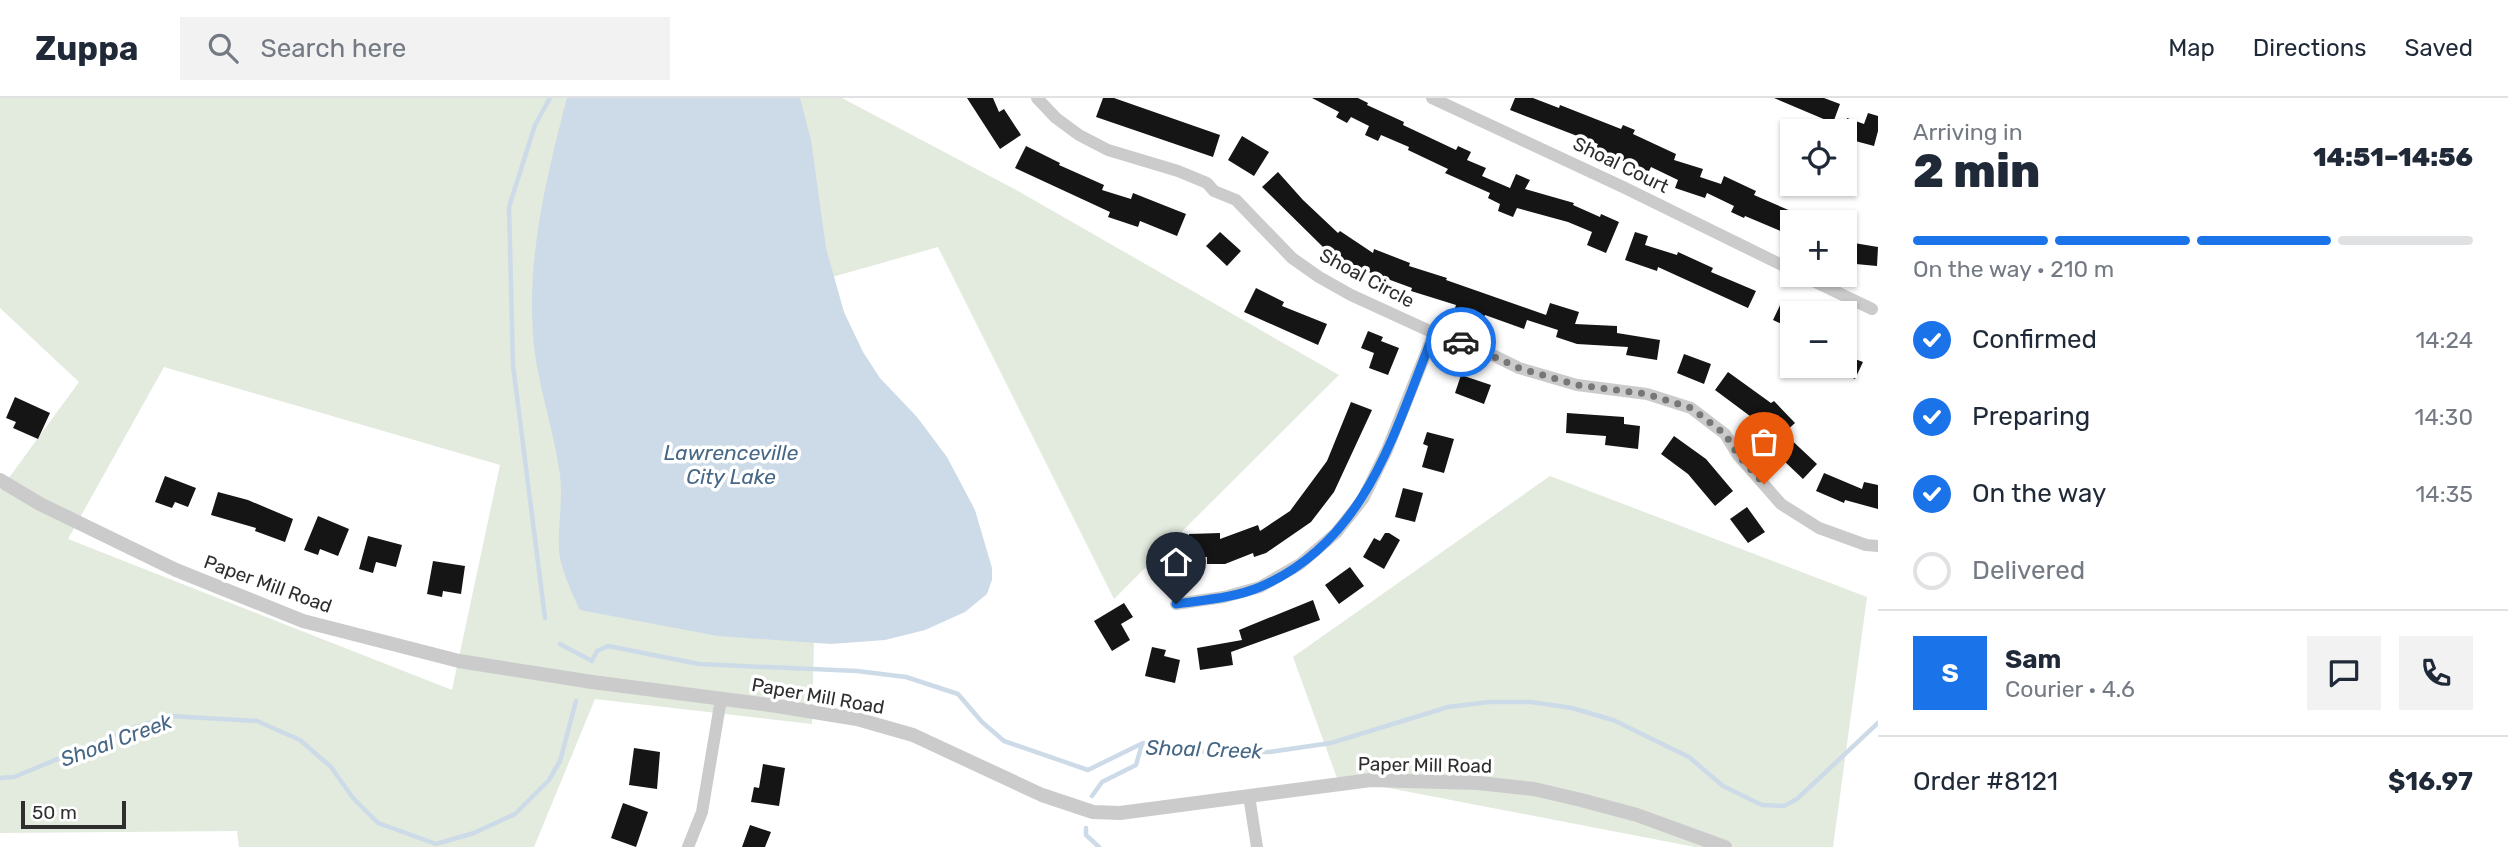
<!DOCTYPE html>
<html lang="en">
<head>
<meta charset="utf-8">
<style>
	body { margin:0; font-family:Rubik,sans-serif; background:#f2f2f3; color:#1f2937; height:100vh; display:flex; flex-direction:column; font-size:26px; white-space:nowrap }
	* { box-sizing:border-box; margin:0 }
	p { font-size:23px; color:#747a83 }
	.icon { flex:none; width:38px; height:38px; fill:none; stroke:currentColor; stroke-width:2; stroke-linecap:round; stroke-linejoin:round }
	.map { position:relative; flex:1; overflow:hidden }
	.panel { display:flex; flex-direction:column; background:#fff; width:630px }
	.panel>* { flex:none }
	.tools { position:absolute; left:1780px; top:21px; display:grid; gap:14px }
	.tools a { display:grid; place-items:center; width:77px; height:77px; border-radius:0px; background:#fff; box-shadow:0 2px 5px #0004; font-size:35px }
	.scale { position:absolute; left:21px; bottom:18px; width:105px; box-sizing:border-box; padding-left:7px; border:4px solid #2e2e2e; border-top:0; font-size:19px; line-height:24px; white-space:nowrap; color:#2e2e2e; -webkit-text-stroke:5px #fff; paint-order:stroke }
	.pin { position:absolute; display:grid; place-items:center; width:60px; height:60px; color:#fff; margin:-72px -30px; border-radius:50% 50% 50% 0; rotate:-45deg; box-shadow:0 0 7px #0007 }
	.pin .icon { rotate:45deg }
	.courier { position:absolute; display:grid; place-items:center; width:70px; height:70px; margin:-35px; border:5px solid #1a73e8; border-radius:50%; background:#fff; color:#222; box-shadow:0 2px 9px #0007 }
	.head em { font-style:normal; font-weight:800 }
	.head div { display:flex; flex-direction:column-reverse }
	.head { display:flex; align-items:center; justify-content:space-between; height:119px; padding:0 35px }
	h1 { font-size:46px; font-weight:800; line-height:52px }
	.bar { display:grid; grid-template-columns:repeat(4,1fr); gap:10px 7px; align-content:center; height:84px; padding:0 35px }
	.bar i { height:9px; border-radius:5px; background:#e0e1e3 }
	.bar .current { background:#1a73e8 }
	.bar p { grid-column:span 4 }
	.line { display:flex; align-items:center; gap:18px; padding:0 35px; border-top:2px solid #e0e1e3 }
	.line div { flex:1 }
	.round { display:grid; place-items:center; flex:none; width:74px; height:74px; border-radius:0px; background:#f2f2f3 }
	ol { padding:0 35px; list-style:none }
	li { display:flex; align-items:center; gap:21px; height:77px }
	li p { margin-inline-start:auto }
	li .icon { padding:7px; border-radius:50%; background:#1a73e8; color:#fff; stroke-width:4 }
	li:last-child { color:#747a83 }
	li i { width:38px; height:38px; border:4px solid #e0e1e3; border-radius:50% }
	header { display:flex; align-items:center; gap:42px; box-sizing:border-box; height:98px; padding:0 35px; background:#fff; border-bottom:2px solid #e0e1e3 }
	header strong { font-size:33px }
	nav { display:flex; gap:38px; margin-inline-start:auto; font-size:24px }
	.search { width:490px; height:63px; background:#f2f2f3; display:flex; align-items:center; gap:18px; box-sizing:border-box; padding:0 24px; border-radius:0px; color:#747a83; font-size:26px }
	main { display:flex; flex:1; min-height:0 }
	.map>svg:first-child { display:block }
	.green { fill:#e3eade; fill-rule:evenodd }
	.water { fill:#ccdbe7 }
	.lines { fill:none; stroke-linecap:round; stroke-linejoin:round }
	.stream { stroke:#ccdbe7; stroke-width:4.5 }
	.building { fill:#151515 }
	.minor { stroke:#cbcbcb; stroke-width:12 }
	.tertiary { stroke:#cbcbcb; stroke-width:14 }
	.done { stroke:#777; stroke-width:7; stroke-dasharray:0 12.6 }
	.route { stroke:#1a73e8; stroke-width:9 }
	.labels { text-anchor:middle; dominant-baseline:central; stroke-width:7; stroke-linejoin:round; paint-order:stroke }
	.street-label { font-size:19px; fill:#2e2e2e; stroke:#fff }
	.water-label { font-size:21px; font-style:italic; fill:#466886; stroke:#fff }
</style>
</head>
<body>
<header>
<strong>Zuppa</strong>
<div class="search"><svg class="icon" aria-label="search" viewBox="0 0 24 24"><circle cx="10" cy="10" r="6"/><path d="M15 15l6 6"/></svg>Search here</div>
<nav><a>Map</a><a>Directions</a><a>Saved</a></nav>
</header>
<main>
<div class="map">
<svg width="1878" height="749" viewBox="0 0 1878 749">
	<rect width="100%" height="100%" fill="#fff"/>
	<path class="green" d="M0,0H842L1018,93L1339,277L1114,501L938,149L688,220L814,542L812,626L595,601L534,749H239L237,733L0,735V392L79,284L0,210ZM164,269L500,367L452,592L68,441Z
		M1550,378L1867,499L1833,749H1695L1337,680L1293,559Z"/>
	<path class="water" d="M567,0H800L811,42L826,150L844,214L863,254L880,280L917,319L947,359L975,412L992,470V482L987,496L965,514L925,532L885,542L831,546L718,538L580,512C572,496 560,469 559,451C558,427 563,402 560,377C554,330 536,284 533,236C527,158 547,76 567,0Z"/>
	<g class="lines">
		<path class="stream" d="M545,520L513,267L509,109L535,27L550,0
			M560,546L592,563L597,553L608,548L699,566L857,573L906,579L958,596L982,624L1004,643L1088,672L1143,645L1207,654H1269L1331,645L1448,609L1489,604H1531L1572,610L1613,622L1689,659L1723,688L1762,707L1784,708L1797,701L1878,625
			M0,680L14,679L133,630L170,618L257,623L300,642L331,669L353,700L378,725L436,746L474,735L515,716L549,682L560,663L576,603
			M1092,698L1102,684L1136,667L1142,646
			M1086,730V737L1099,749"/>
	</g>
	<path class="building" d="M967,0H993L999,14L1004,11L1021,37L1000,51Z
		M1103,0H1114L1220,37L1213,59L1096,19Z
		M1312,0H1358L1368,5L1367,7L1404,24L1403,27L1456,52L1458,48L1471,54L1467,62L1486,70L1482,78L1510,90L1516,76L1530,82L1525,91L1574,105L1573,107L1600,119L1601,116L1619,124L1606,155L1587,147L1592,134L1568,124L1517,110L1513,119L1498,113L1500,106L1488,100L1490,95L1445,75L1448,71L1408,52L1409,49L1381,37L1378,43L1365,37L1369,28L1351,19L1347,25L1336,19L1339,14Z
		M1515,0H1533L1559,10L1560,7L1621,31L1623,27L1635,32L1633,36L1676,56L1674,62L1703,71L1700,79L1721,86L1724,78L1756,93L1754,97L1816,124H1790V137L1745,118L1744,120L1731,114L1734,108L1707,95L1705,100L1675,90L1678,82L1651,69L1648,75L1596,50L1598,46L1510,12Z
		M1774,0H1824L1840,6L1833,25Z
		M1868,15L1878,18V33L1874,48L1844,40V33H1843L1847,20L1864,26Z
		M1242,38L1269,54L1254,78L1228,62Z
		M1026,48L1060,65L1059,67L1104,87L1102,92L1131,101L1133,95L1186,116L1177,138L1140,123L1138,129L1108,119L1110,114L1015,70Z
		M1278,74L1303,102L1338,135L1340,133L1373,155L1374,151L1410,165L1409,168L1447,180L1446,182L1546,217L1550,205L1579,214L1575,226L1617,228V235L1660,242L1657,262L1626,257L1628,249L1577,246L1556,239L1558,232L1527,222L1524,231L1485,217L1484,219L1455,210L1456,207L1411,193L1412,190L1355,169L1324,150L1262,89Z
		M1220,134L1241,153L1227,168L1206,148Z
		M1635,134L1648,138L1645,147L1677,157L1678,154L1713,170L1711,174L1756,193L1748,210L1658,169L1657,173L1625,162Z
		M1848,144L1878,149L1877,168L1845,165Z
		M1256,190L1284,204L1282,208L1327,226L1318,247L1244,214Z
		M1782,203L1792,208V231L1773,222Z
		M1368,233L1383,239L1381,243L1399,250L1388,277L1369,270L1374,255L1361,250Z
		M1684,256L1711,266L1704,286L1677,275Z
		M1844,257L1863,264L1855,281L1844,276Z
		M1728,274L1771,305L1774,303L1795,325L1784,335L1817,366L1803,381L1782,361L1789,354L1766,329L1761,334L1751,323L1754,321L1715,292Z
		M1461,277L1491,287L1484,306L1455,295Z
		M15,299L50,315L38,341L13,330L16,324L6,320Z
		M1351,304L1372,312L1334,394L1311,424L1266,455L1254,459L1253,455L1225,466H1207V459L1190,460L1189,436L1220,435V441L1258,427L1260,433L1290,413L1327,363Z
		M1567,315L1624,319V326L1640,328L1638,351L1605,347L1606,338L1566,335Z
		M1427,334L1454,341L1444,375L1422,369L1428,348L1423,346Z
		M1674,338L1706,361L1733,393L1715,408L1688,376L1661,356Z
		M1824,375L1862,391L1864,384L1878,387V411L1845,402L1844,405L1816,393Z
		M165,378L196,390L188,409L175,404L172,410L155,404Z
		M1403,390L1423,395L1415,424L1395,419Z
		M218,394L248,402L293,421L285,444L255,433L256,430L211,417Z
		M1747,409L1765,434L1748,445L1730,421Z
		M318,418L349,431L338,458L320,451L318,457L304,452Z
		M1385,435H1389L1400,442L1384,471L1363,459L1374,440L1380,443Z
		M368,438L402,447L396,469L376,464L373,475L359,471Z
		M433,463L465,468L461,496L443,493L442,499L427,496Z
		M1350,469L1364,488L1339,506L1325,487Z
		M1313,502L1320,522L1231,554L1233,567L1200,572L1197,550L1242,542L1239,532Z
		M1124,505L1133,519L1121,526L1130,542L1112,553L1094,523Z
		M1152,549L1166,552L1164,558L1180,562L1175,585L1145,578Z
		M634,650L660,654L657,691L629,687Z
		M763,666L785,670L779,708L751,704L754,689L759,690Z
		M623,705L648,714L636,749L611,740Z
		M750,727L771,734L765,749H742Z"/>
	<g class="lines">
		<path class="minor" d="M1037,0L1056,20L1079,37L1108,52L1178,73L1207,85L1214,93L1236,102L1292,160L1319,179L1351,197L1434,235L1476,249L1519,270L1577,287L1647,296L1691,310L1725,336L1738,357L1781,406L1819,430L1866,447L1878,448
			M1432,0L1623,89L1792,172
			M1801,177L1872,211
			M1176,506L1224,499L1260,489L1300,466L1336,435L1363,401L1387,352L1434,235
			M1249,698L1257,749
			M688,749L702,714L721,601"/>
		<path class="tertiary" d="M0,382L40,406L176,472L303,523L459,563L592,584L777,608L857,621L913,637L1042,697L1093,714L1120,715L1371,682L1478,685L1534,691L1581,702L1637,717L1725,749"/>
	</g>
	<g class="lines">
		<path class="done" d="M1461,244L1519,270L1577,287L1647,296L1691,310L1725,336L1738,357L1764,386"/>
		<path class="route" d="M1176,506C1203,502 1234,500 1260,489C1367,443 1394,334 1434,235L1461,244"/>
	</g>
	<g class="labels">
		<g class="street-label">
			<text transform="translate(1621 67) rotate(26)">Shoal Court</text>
			<text transform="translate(1367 180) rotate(28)">Shoal Circle</text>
			<text transform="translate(268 486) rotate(20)">Paper Mill Road</text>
			<text transform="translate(818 598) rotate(10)">Paper Mill Road</text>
			<text transform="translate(1425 667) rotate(1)">Paper Mill Road</text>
		</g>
		<g class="water-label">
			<text x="731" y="354">Lawrenceville<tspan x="731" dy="24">City Lake</tspan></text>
			<text transform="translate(116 642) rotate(-20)">Shoal Creek</text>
			<text transform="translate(1204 651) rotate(2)">Shoal Creek</text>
		</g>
	</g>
</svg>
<div class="tools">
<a><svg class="icon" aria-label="locate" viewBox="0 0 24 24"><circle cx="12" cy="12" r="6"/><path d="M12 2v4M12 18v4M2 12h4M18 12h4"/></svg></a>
<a>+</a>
<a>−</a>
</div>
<div class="scale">50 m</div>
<div class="pin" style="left:1764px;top:386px;background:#ea580c"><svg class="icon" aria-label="bag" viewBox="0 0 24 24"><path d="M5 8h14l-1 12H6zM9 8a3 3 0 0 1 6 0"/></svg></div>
<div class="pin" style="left:1176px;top:506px;background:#1f2937"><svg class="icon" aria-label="home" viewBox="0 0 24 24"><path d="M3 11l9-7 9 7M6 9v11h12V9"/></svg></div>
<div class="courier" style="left:1461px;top:244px"><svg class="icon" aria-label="car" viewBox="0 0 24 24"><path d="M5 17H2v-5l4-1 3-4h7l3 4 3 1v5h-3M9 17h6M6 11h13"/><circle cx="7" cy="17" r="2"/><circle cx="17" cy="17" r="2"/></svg></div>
</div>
<section class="panel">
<div class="head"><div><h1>2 min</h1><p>Arriving in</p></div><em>14:51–14:56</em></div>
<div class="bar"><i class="current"></i><i class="current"></i><i class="current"></i><i></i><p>On the way · 210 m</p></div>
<ol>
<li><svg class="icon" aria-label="check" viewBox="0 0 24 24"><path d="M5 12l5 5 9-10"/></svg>Confirmed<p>14:24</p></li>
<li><svg class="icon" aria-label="check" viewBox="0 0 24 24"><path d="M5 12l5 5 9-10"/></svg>Preparing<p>14:30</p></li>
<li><svg class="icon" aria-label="check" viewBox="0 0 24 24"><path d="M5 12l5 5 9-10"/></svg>On the way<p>14:35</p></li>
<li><i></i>Delivered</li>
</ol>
<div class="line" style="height:126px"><b class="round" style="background:#1a73e8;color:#fff">S</b><div><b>Sam</b><p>Courier · 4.6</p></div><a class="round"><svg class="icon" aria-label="chat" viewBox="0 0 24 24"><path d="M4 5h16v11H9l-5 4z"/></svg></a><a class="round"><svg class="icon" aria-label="phone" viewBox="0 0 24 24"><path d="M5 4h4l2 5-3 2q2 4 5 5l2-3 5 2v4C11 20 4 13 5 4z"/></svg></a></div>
<div class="line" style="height:91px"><div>Order #8121</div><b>$16.97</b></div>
</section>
</main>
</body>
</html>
